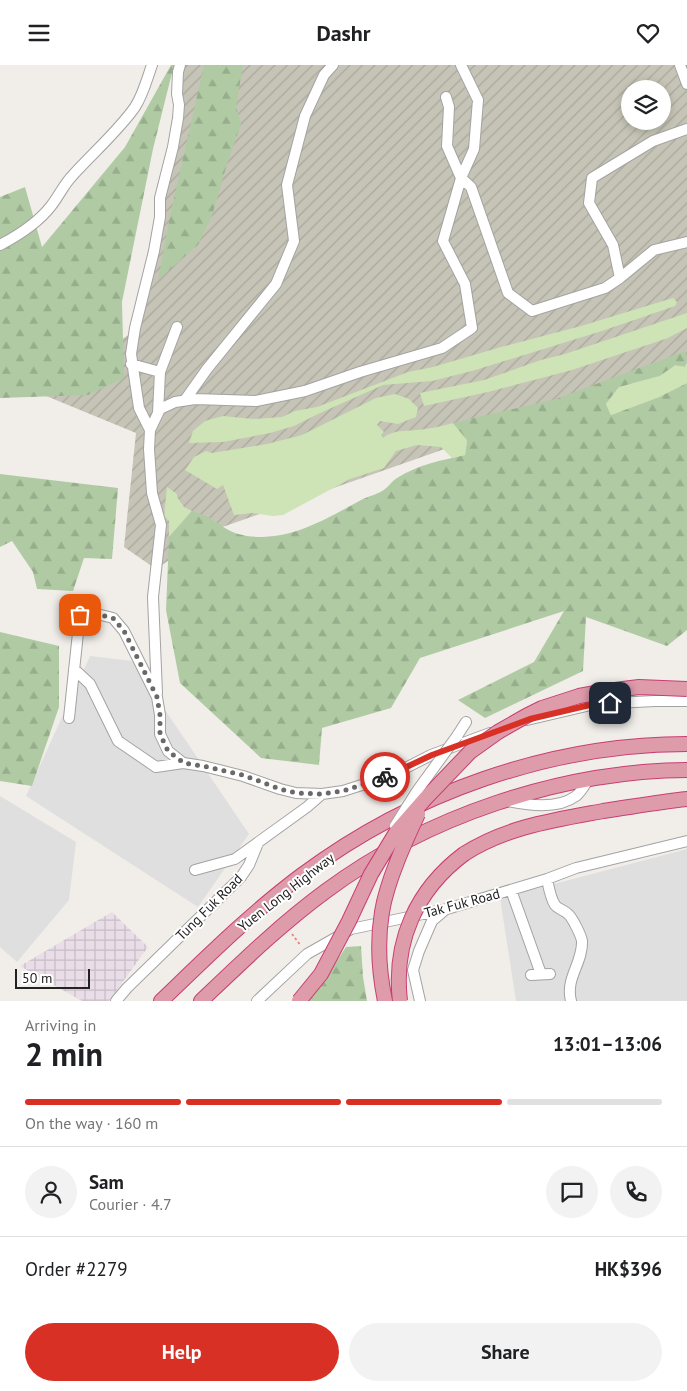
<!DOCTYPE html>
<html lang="en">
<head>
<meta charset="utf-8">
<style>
	body { margin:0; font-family:"PT Sans",sans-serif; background:#f2f2f2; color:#202124; height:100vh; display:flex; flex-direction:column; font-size:19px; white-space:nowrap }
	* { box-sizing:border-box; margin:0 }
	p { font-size:16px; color:#757577 }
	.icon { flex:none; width:28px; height:28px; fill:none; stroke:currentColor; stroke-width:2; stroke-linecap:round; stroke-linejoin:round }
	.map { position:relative; height:936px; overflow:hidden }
	.side { display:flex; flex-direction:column; background:#fff; flex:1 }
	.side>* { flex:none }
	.fabs { position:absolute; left:621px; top:15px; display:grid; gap:10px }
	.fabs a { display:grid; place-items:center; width:50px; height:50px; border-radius:50%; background:#fff; box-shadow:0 2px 8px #0003; font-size:25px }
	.scale { position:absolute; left:15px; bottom:12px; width:75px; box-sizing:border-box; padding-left:5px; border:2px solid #222; border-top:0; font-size:14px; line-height:18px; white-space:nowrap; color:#222; -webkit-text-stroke:4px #fff; paint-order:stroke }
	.pin { position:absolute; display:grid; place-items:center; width:42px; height:42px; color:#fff; margin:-21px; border-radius:10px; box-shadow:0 2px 8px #0006 }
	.courier { position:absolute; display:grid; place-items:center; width:50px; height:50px; margin:-25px; border:4px solid #d93025; border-radius:50%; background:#fff; color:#222; box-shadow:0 1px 6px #0007 }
	.overview em { font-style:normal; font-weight:600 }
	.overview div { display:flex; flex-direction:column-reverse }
	.overview { display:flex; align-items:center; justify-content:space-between; height:85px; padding:0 25px }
	h1 { font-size:32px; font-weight:600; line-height:38px }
	.bar { display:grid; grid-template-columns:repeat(4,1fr); gap:8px 5px; align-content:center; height:60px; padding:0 25px }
	.bar i { height:6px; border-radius:4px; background:#e0e0e0 }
	.bar .current { background:#d93025 }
	.bar p { grid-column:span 4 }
	.line { display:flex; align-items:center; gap:12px; padding:0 25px; border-top:1px solid #e0e0e0 }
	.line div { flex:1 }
	.round { display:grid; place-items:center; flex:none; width:52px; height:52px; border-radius:26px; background:#f2f2f2 }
	.cta { display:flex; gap:10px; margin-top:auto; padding:10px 25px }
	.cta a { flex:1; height:58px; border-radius:30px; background:#d93025; color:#fff; font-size:20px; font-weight:600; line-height:58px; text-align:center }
	.cta a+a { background:#f2f2f2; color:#202124 }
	header { display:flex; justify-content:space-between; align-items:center; height:65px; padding:0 25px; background:#fff; font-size:22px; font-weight:600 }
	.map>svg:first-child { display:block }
	.residential { fill:#e0dfdf }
	.industrial { fill:url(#industrial-grid) }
	.construction { fill:url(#construction-furrows); fill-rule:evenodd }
	.grass { fill:#cee4b6 }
	.forest { fill:url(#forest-firs) }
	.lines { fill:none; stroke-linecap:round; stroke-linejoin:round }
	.minor-casing { stroke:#a3a3a3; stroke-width:12 }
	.highway-casing { stroke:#c83e72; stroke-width:16 }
	.path { stroke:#eb8881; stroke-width:2; stroke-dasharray:2.5 2.5; stroke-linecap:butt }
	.minor { stroke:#fff; stroke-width:10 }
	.highway { stroke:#de9baa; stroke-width:14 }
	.minor-bridge-casing { stroke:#a3a3a3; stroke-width:12; stroke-linecap:butt }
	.highway-bridge-casing { stroke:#c83e72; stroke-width:16; stroke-linecap:butt }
	.minor-bridge { stroke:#fff; stroke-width:10 }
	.highway-bridge { stroke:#de9baa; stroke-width:14 }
	.done { stroke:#6a6968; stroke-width:5; stroke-dasharray:0 9 }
	.route { stroke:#d93025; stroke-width:6 }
	.labels { text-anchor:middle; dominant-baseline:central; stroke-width:4; stroke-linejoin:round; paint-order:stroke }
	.street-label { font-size:14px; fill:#222; stroke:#fff }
</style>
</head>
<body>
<header><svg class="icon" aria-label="menu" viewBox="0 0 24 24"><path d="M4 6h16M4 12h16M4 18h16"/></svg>Dashr<svg class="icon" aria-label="heart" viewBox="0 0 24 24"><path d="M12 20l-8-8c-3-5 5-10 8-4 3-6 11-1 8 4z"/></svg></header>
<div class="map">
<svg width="687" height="936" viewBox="0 0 687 936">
	<defs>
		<pattern id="industrial-grid" width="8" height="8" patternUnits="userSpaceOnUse" patternTransform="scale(1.25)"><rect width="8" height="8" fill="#e9dde7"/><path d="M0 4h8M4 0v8" fill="none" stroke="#c8bdc6"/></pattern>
		<pattern id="construction-furrows" width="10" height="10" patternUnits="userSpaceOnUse" patternTransform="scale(1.25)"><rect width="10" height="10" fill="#c5c4b6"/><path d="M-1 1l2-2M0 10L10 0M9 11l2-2" fill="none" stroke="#a9a89c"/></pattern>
		<pattern id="forest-firs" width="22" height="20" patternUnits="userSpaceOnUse" patternTransform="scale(1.25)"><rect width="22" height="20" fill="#b0cba3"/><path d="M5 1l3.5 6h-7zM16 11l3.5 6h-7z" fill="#97ae8c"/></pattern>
	</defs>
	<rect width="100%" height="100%" fill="#f1eeea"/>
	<path class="residential" d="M90,591L132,596L249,769L198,842L26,731Z
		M0,731L76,777L69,835L17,897L0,882Z
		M687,784V936H516L500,833Z"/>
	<path class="industrial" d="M112,847L148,882L109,936H82L20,901Z"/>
	<path class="construction" d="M178,0H687V299L214,465L156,504L124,482L136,368L39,328L130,269L156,158L154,135L157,121L167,89L176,49ZM630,24H662V56H630Z"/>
	<path class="grass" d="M673,233L677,237L675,241L602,266L472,306L432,316L383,320L318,349L294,361L270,368L223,377L189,378L193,366L205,356L223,351L253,354L282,352L295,346L317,342L408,307L433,302L501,282L581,261Z
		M687,248V263L668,273L572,305L488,327L424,341L420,328L484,315L541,295L565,289Z
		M687,298V318L659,332L611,350L606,339L619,322L660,311L675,300L685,302Z
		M395,329L409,334L418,343L416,352L398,359L380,356L377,360L384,367L381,370L383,373C396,363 410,367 425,364C435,363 444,360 453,358L467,375L465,390L452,393L441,382L417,380L396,386L384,403L350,414L283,450L273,451L253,448L234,450L223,420L217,424L185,405L194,392L206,386L212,388L267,379L302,370L376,333Z
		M167,422L177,429V432L184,442L192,446L169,472V456L164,451Z"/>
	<path class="forest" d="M171,0H174L153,84L122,237L124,313L88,330L0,333V132L25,122L42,182L125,82Z
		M204,0H243L236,41L241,59L227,99L212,151L198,180L158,215L172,142Z
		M685,286C687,290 687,297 685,302L675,300L660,311L619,322L606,339L611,350L659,332L687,318V565L667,581L586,552L583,606L485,653L458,635L534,597L564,546L420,593L391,643L322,663L319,700L261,693L180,618L166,545L169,472L192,446C196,447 201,449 206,451C221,459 228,468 247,471C289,477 326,454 361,435C369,431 379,429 385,424C389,421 392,416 397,413C417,400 442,395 465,390L467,375L453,358L556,334Z
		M0,409L118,423L112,494L84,493L73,526L37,524L33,507L12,476L0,482Z
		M0,567L59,581V642L32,721L0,716Z
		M361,881L363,912L367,936H307L316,927L346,882Z"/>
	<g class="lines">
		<g class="minor-casing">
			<path id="minor" d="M680,0L687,19
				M446,32L449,42L447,81L461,113L471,122L508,228L532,246L605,223L620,213L613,180L589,138L592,113L653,76L687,64
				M0,180C19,170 38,158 51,141C59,131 64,119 73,110C92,89 119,65 135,42C143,30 147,14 152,0
				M620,213L654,185L687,177
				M131,299L160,307
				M185,335L207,304L276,219L294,176L287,120L305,51L324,10L333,0
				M158,348L160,307L177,262
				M150,365L160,344L175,337L195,334L256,336L305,326L360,307L442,283L472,263L465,219L443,176L461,113L474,84L478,35L461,0
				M74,604L90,619L118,676L156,702L183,698
				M157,628L153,532L161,460L152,428L149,384L150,365L139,343L131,289L135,263L154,186L160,152V133L173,82L178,53L179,40L177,29L178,7L180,0
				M69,653L80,549L85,546L113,553L124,566L157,632L160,650V669L168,686L183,698L203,701L243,711L280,724L296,728L322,729L343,726L390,711L431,690L490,668
				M527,655L595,639L655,636H687
				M457,671L466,657
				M507,736C528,740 557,745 576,731C581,727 585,720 588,715
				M195,805L235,794L307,742L322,729
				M547,814C549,823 550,832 555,840C558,844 564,845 568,849C572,852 581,870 582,876C583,898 565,913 571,936
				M511,825L541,909
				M531,910L550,909
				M116,936L127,923L241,812L249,800L258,778
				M257,936L307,889L351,864L447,844L547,814L576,803L687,776
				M420,936L413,905L419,886L432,856L445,845"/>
		</g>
		<g class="highway-casing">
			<path id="highway" d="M464,789C506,762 554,755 603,746C631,742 659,737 687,734
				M161,936C206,893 251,848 302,810C412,728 550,679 687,679
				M201,936C241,898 281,859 326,826C427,751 561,706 687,705"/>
		</g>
		<path class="path" d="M292,869L301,881"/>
		<use href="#minor" class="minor"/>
		<use href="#highway" class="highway"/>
		<g class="minor-bridge-casing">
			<path id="minor-bridge" d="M395,761L417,726L457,671"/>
		</g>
		<g class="highway-bridge-casing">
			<path id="highway-bridge" d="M299,936L321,909L349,856L371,809L397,766L425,734L470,687L498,667L526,651L542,643L579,631L607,626L639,622L687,624
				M385,936C379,907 377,877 382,847C387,816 405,777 418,749
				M400,936C393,877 416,825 464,789"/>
		</g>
		<use href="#minor-bridge" class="minor-bridge"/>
		<use href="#highway-bridge" class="highway-bridge"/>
	</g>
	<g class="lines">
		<path class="done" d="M80,550L84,546L113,553L124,566L157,632L160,650V669L168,686L184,698L203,701L243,710L280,724L296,728L322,729L343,726L385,712"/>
		<path class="route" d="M385,712L432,690L530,654L594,639L610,638"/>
	</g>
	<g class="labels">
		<g class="street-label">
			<text transform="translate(286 827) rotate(-38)">Yuen Long Highway</text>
			<text transform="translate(462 838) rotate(-15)">Tak Fuk Road</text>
			<text transform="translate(209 842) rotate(-45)">Tung Fuk Road</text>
		</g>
	</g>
</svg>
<div class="fabs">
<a><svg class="icon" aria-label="layers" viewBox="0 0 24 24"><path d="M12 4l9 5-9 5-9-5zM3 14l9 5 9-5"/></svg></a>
</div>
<div class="scale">50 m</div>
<div class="pin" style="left:80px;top:550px;background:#ea580c"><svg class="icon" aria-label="bag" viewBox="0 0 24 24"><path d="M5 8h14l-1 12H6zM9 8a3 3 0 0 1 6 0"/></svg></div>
<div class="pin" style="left:610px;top:638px;background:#1f2937"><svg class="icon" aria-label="home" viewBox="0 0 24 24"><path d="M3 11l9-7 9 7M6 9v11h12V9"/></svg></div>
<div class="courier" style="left:385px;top:712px"><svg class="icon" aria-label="bike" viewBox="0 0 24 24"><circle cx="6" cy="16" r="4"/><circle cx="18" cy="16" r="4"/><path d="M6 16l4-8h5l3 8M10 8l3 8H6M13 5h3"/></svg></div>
</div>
<section class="side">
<div class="overview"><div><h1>2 min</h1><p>Arriving in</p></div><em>13:01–13:06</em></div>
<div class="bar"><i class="current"></i><i class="current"></i><i class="current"></i><i></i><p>On the way · 160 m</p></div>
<div class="line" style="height:90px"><a class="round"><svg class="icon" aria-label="person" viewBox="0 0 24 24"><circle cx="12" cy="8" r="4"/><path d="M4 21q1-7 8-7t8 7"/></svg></a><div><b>Sam</b><p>Courier · 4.7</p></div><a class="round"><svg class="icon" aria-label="chat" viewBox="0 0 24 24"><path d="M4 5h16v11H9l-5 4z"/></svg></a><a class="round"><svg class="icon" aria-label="phone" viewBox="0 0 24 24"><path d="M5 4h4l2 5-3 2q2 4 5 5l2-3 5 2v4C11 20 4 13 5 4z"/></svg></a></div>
<div class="line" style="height:65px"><div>Order #2279</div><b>HK$396</b></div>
<div class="cta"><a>Help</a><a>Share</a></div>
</section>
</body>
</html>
